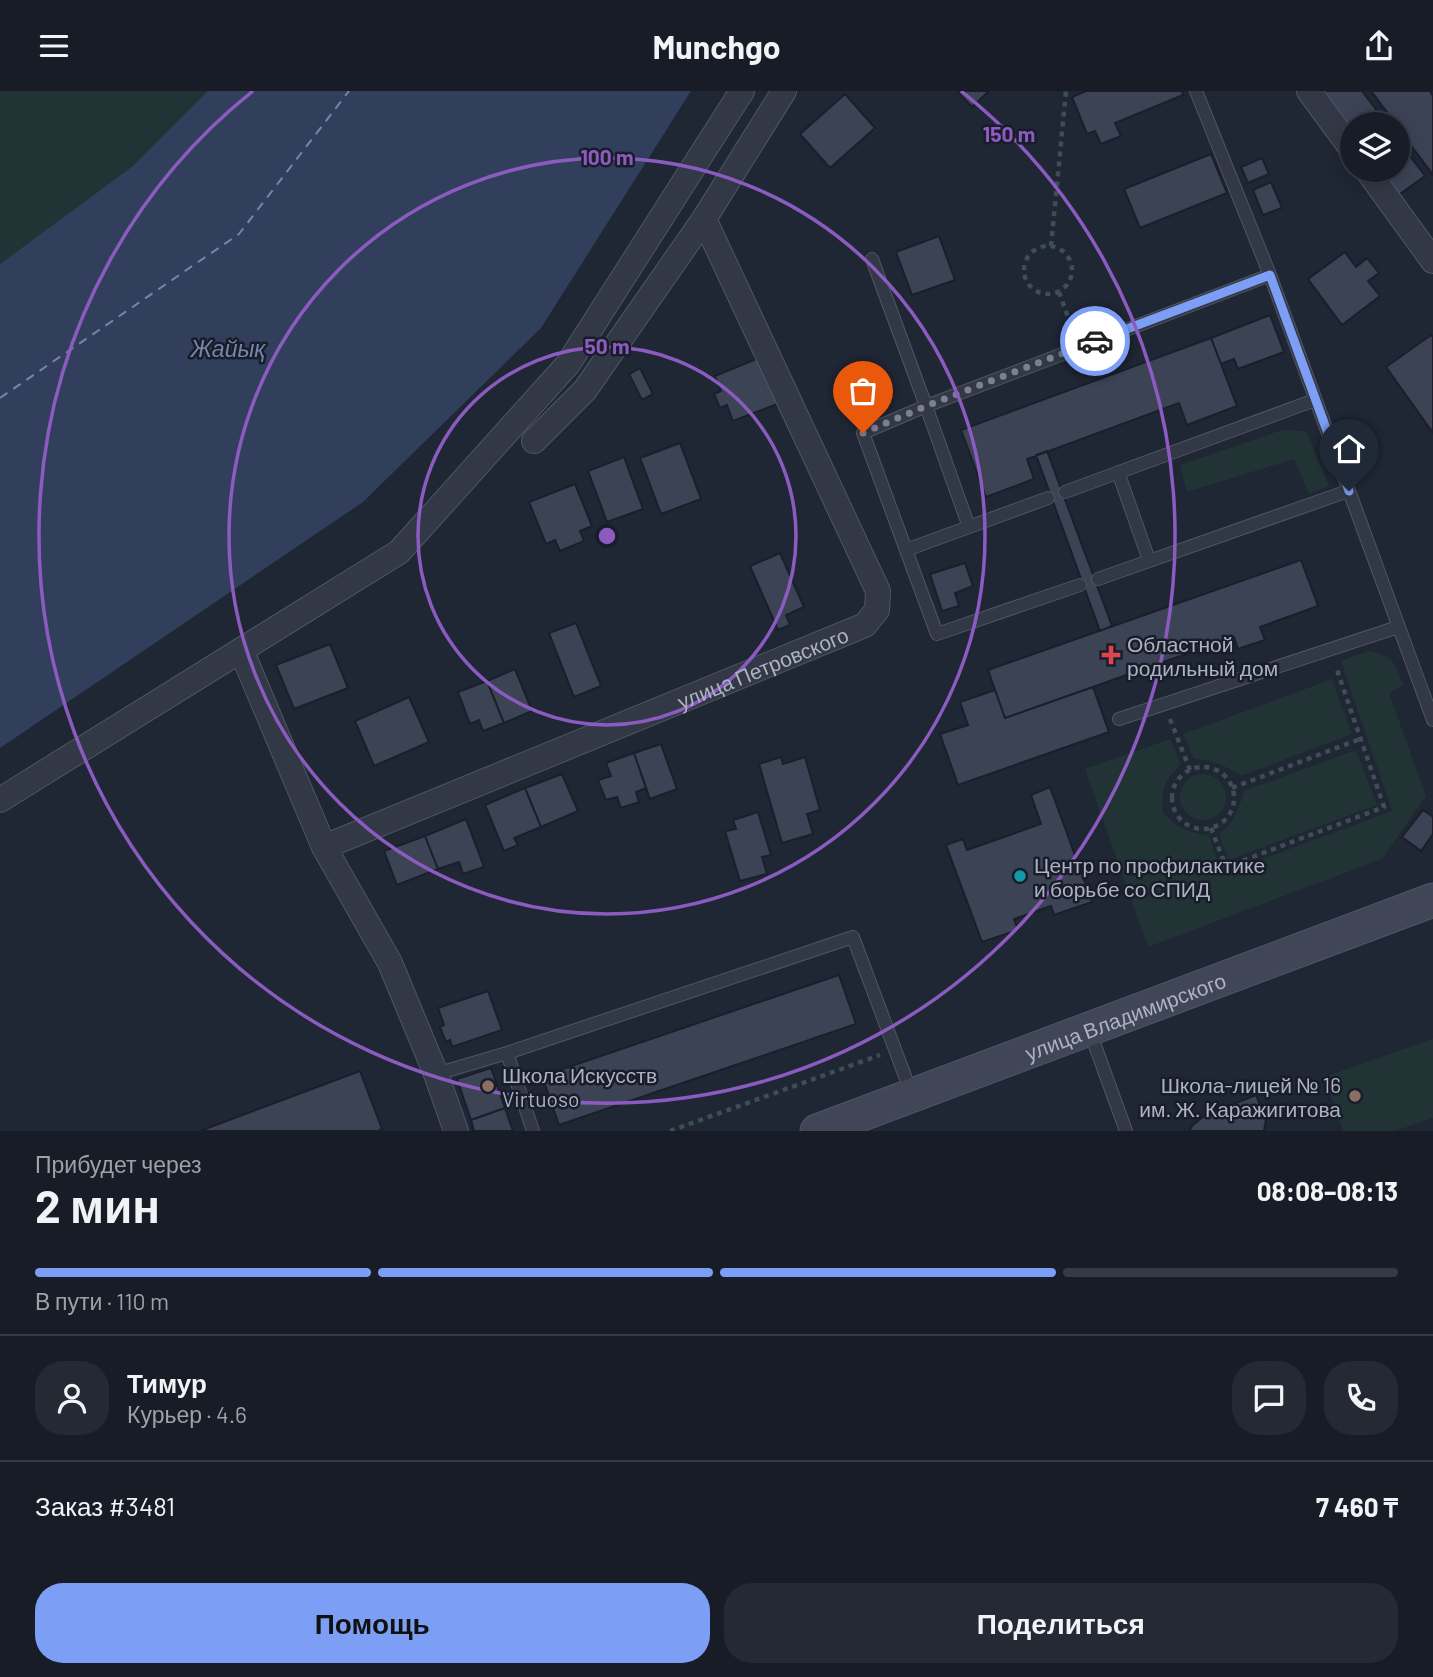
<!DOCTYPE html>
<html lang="ru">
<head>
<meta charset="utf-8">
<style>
	body { margin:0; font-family:Barlow,sans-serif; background:#242933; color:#f1f3f6; height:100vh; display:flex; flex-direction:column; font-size:26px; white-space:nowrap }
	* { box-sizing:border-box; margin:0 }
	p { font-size:23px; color:#9ea1a7 }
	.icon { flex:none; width:38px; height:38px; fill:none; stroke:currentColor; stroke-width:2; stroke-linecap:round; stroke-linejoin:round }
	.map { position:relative; height:1040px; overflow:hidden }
	.side { display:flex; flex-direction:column; background:#171c27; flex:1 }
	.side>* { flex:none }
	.tools { position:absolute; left:1340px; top:21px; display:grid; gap:14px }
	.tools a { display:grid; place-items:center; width:70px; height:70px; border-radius:50%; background:#171c27; box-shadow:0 4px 18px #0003,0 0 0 2px #363a44; font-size:35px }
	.pin { position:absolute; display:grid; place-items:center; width:60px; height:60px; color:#fff; margin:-72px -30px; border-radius:50% 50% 50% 0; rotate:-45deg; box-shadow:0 0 7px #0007 }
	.pin .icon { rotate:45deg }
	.courier { position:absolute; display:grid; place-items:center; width:70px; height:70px; margin:-35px; border:5px solid #7d9ef5; border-radius:50%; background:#fff; color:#222; box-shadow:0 2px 9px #0007 }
	.head em { font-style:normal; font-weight:700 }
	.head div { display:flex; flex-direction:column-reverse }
	.head { display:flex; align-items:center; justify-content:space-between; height:119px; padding:0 35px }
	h1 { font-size:46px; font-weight:700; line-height:52px }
	.bar { display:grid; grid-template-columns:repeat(4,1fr); gap:10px 7px; align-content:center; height:84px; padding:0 35px }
	.bar i { height:9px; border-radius:5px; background:#363a44 }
	.bar .current { background:#7d9ef5 }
	.bar p { grid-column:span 4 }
	.line { display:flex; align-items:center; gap:18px; padding:0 35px; border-top:2px solid #363a44 }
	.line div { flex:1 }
	.round { display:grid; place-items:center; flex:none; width:74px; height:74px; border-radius:28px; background:#242933 }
	.primary-button { display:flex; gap:14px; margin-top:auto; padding:14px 35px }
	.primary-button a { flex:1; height:80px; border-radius:28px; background:#7d9ef5; color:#111; font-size:28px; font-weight:700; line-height:80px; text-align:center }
	.primary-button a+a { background:#242933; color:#f1f3f6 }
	header { display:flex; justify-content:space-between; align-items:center; height:91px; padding:0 35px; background:#171c27; font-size:32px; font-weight:700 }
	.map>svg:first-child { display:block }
	.green { fill:#223336 }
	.water { fill:#323f5c }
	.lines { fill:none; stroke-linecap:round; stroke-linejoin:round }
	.ferry { stroke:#7486aa; stroke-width:2; stroke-dasharray:9 7; stroke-linecap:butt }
	.building { fill:#3b4355; stroke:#1a1f2b; stroke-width:2 }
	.lane-casing { stroke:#505563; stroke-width:14 }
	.street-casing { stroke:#505563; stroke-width:26 }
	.secondary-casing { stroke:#505563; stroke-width:35 }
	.path { stroke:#3e4e53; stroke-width:4.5; stroke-dasharray:5 5; stroke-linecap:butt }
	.lane { stroke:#323845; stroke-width:12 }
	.street { stroke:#323845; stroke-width:24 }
	.secondary { stroke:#404658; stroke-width:33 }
	.done { stroke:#7b8190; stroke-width:7; stroke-dasharray:0 12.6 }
	.route { stroke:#7d9ef5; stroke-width:9 }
	.ring { fill:none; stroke:#8c5bc0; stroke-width:3.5 }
	.health-dot { fill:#e0444e; stroke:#181d29; stroke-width:2.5 }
	.culture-dot { fill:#0f9aa8; stroke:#181d29; stroke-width:2.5 }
	.education-dot { fill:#8d6e63; stroke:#181d29; stroke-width:2.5 }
	.labels { text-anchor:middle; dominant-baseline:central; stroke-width:5; stroke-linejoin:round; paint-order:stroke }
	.poi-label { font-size:21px; fill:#acb2c2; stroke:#181d29; text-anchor:start }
	.street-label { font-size:21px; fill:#acb2c2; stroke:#181d29 }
	.water-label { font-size:23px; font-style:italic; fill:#7486aa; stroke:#181d29 }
	.centre { fill:#8c5bc0; stroke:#181d29; stroke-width:3.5 }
	.ring-label { font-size:21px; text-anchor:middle; font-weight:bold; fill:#8c5bc0; stroke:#181d29; stroke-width:5; stroke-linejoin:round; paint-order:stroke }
</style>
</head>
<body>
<header><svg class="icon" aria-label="menu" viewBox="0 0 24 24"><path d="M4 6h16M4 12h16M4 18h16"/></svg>Munchgo<svg class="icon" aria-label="share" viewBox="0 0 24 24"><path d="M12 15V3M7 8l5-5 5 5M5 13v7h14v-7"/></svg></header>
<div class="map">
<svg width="1433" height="1040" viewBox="0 0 1433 1040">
	<rect width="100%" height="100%" fill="#1f2634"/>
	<path class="green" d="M0,0H208L133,75L0,173Z
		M1282,339L1306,340L1329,395L1309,403L1294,368L1187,401L1180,374Z
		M1369,560C1396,565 1393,571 1404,594L1389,602L1426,705L1382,768L1148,856L1085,678L1170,648L1181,673C1163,692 1161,696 1163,722C1179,738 1187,740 1209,745L1222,783L1392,720L1341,570Z
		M1332,588L1352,643L1241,685C1226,675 1213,669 1194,668L1183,643Z
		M1356,659L1377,714L1228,769L1219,743C1234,731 1239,718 1244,700Z
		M1180 706a23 23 0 1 1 46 0a23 23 0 1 1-46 0Z
		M1433,948V1027L1395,1040H1343L1324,986Z"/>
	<path class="water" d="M208,0H691L541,237L363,411L0,657V173L133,75Z"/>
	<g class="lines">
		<path class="ferry" d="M0,307L239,143L349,0"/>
	</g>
	<path class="building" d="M957,0H989L972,16Z
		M1086,0H1182L1183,4L1115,32L1121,45L1101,53L1095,40L1087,43L1072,6Z
		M1320,0H1362L1387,33H1353V44Z
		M1371,0H1430L1433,5V84L1398,37V33H1396Z
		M845,3L875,37L830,77L800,43Z
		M1398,49L1425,85L1397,105L1378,79H1398Z
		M1211,63L1227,102L1140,137L1124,98Z
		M1262,67L1269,83L1248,92L1241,76Z
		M1271,91L1282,117L1263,124L1253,99Z
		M939,145L955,189L912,204L896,161Z
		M1345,161L1356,176L1367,167L1379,182L1368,190L1380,205L1342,234L1308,188Z
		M1270,224L1284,261L1238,278L1234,268L1221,273L1211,247Z
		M1431,244L1433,246V342L1386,276Z
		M1211,247L1237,315L1187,334L1179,312L1027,368L1034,388L986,406L961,339Z
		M761,266L780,312L733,330L727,314L720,317L714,303L721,300L715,285Z
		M640,277L653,303L642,309L629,283Z
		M680,352L701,408L661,423L640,367Z
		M1047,360L1112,535L1100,540L1036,364Z
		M624,366L643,418L607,431L588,380Z
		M575,393L592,435L580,440L584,450L560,460L555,449L546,453L529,411Z
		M780,462L804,516L786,524L790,534L778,539L750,475Z
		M1301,469L1318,515L1260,536L1265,549L1238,558L1234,546L1005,627L988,579Z
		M965,472L973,495L955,502L959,515L942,520L930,483Z
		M576,532L601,595L574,606L549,542Z
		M330,553L348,597L294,618L276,574Z
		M515,578L532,620L504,632L487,590Z
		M487,590L504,632L483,640L479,629L470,633L458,601Z
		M1093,596L1109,641L958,694L940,643L968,634L960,611L995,599L1005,627Z
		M409,606L429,651L374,675L355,630Z
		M661,653L677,698L650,708L634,662Z
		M634,662L646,697L636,701L639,711L621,717L617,706L606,709L598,689L611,685L606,672Z
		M781,666L783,673L805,666L820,719L807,723L813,743L782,752L759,673Z
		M562,683L578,720L541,736L525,697Z
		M1050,696L1092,811L1054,824L1051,815L1014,828L1018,839L982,851L946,754L963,748L967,759L1041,733L1031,704Z
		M525,697L541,736L514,747L518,754L504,760L485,714Z
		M1423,719L1433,726V743L1421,760L1402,746Z
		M758,721L771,764L762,766L767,783L740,790L725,740L736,738L733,729Z
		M466,728L484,776L463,783L459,771L438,778L425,745Z
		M425,745L438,778L397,794L384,760Z
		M839,884L856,933L559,1034L542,985Z
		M488,900L502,939L452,956L450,949L446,951L440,936L444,934L438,917Z
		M491,977L505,1017L471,1029L457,988Z
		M360,980L382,1038L378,1040H200Z
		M1256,1004L1266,1028L1264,1040H1189L1193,1034L1204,1025Z
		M505,1017L513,1040H474L471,1029Z"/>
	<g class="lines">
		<g class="lane-casing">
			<path id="lane" d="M1196,0L1270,184
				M872,168L926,315L1270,184L1433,629
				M1118,381L1149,469
				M1065,401L1315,309
				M969,436L926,315L863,342L906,459L1048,407
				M906,459L937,543L1080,494
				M1098,488L1348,400
				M1119,628L1398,536
				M1089,938L1126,1040
				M436,983L507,962
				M533,1040L507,962L853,846L912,1004"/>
		</g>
		<g class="street-casing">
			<g id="street">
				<path d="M1309,0L1353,60"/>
				<path d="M1367,79L1433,170"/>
				<path d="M534,350L585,299L704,128L784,0"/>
				<path d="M241,559L324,756L390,872L436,983L456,1040"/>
				<path d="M0,709L399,461L568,273L742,0"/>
				<path id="s1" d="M324,756L865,534L877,519L878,500L704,128"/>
			</g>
		</g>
		<g class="secondary-casing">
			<g id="secondary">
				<path id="s2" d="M817,1040L1433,809"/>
			</g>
		</g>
		<path class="path" d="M1024 179a24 24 0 1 1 48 0a24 24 0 1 1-48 0Z
			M1051,155L1066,0
			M1059,201L1073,240
			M1170,628L1190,679
			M1172 707a31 31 0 1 1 62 0a31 31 0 1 1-62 0Z
			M1232,697L1360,648
			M1211,737L1226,776L1384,716L1336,576
			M670,1040L880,964"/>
		<use href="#lane" class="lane"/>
		<use href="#street" class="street"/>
		<use href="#secondary" class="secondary"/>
	</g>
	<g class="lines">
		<path class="done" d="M863,342L926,315L1095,250"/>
		<path class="route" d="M1095,250L1270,184L1349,400"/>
	</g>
	<g class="ring">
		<circle cx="607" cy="445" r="189"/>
		<circle cx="607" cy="445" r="378"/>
		<path d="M961 0A568 568 0 1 1 253 0"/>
	</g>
	<path class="health-dot" d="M1107.5 553.5h7v7h7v7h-7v7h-7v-7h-7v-7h7z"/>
	<circle class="culture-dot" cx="1020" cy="785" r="7"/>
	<g class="education-dot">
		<circle cx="488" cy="995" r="7"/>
		<circle cx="1355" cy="1005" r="7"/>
	</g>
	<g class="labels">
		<g class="poi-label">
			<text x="1127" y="552">Областной<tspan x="1127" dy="24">родильный дом</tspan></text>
			<text x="1034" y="773">Центр по профилактике<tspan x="1034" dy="24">и борьбе со СПИД</tspan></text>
			<text x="502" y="983">Школа Искусств<tspan x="502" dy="24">Virtuoso</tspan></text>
			<text x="1341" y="993" text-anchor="end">Школа-лицей № 16<tspan x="1341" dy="24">им. Ж. Каражигитова</tspan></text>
		</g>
		<g class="street-label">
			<text stroke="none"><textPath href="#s1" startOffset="474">улица Петровского</textPath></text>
			<text stroke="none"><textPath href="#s2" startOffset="329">улица Владимирского</textPath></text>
		</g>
		<g class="water-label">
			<text x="228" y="257">Жайық</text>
		</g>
	</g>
	<circle cx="607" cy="445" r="10" class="centre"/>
	<g class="ring-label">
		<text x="1009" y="51">150 m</text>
		<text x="607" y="74">100 m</text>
		<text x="607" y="263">50 m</text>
	</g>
</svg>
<div class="tools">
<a><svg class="icon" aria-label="layers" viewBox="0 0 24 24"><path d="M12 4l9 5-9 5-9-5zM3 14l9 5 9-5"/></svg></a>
</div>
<div class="pin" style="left:863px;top:342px;background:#ea580c"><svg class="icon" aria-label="bag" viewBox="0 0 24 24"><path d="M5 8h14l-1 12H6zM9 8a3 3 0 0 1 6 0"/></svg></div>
<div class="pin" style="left:1349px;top:400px;background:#1f2937"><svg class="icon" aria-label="home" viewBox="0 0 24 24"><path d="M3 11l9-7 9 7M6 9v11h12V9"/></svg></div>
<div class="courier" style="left:1095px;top:250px"><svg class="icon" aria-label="car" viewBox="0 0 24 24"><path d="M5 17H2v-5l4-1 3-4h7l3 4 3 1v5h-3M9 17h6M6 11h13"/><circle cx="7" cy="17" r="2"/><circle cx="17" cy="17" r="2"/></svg></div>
</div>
<section class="side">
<div class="head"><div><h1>2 мин</h1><p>Прибудет через</p></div><em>08:08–08:13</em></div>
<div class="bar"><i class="current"></i><i class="current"></i><i class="current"></i><i></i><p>В пути · 110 m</p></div>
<div class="line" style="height:126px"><a class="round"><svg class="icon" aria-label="person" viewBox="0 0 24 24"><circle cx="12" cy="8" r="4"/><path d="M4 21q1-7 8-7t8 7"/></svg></a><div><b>Тимур</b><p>Курьер · 4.6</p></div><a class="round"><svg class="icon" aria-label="chat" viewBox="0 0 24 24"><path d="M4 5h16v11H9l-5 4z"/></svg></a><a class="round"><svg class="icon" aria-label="phone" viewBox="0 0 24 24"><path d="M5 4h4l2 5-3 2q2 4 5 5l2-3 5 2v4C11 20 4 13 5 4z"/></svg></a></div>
<div class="line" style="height:91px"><div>Заказ #3481</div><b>7 460 ₸</b></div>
<div class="primary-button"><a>Помощь</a><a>Поделиться</a></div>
</section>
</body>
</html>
